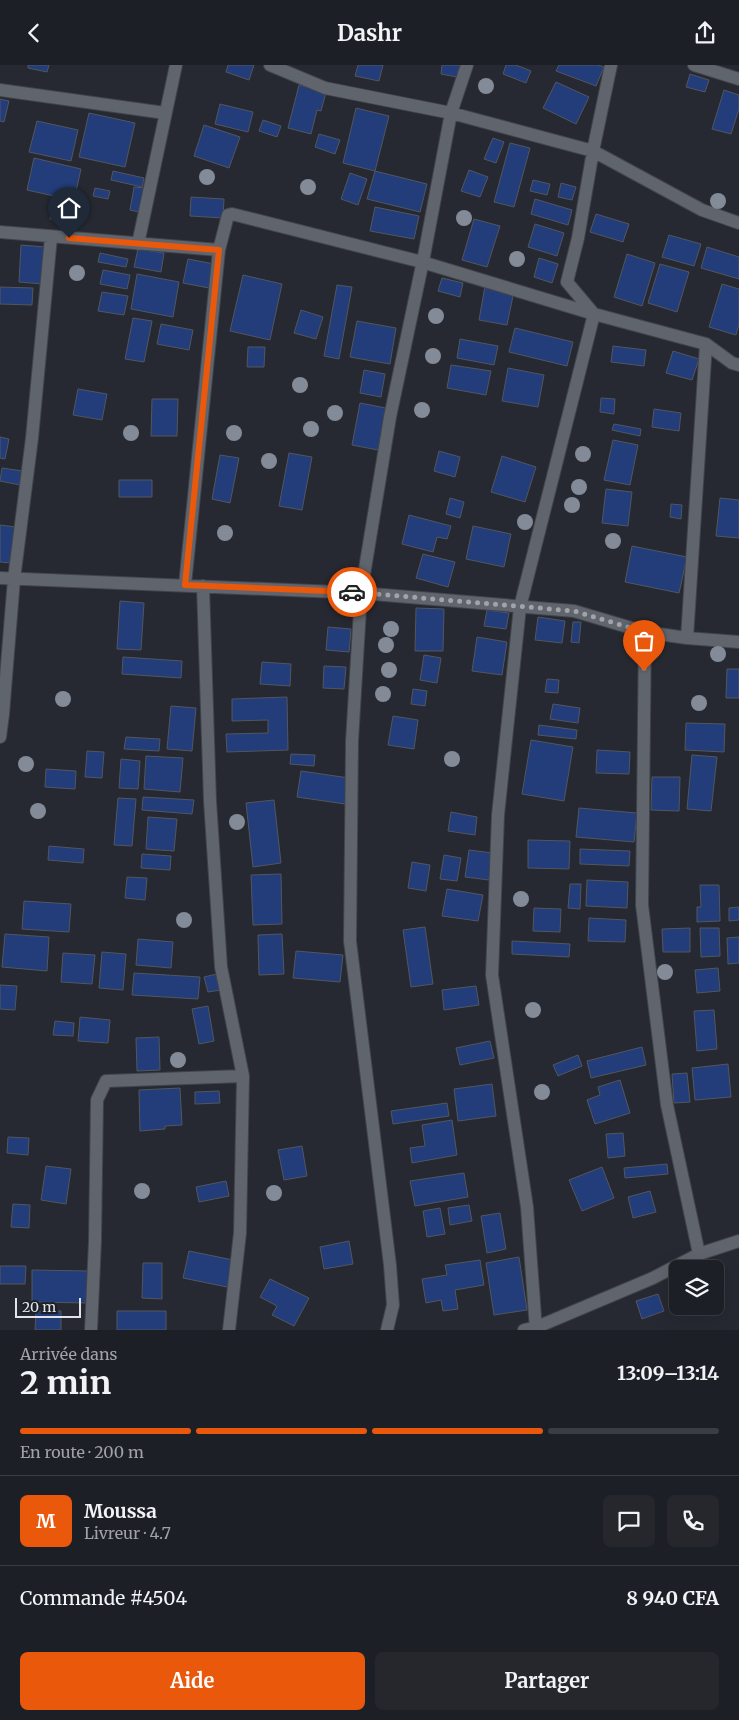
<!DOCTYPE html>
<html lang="fr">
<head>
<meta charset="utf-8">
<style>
	body { margin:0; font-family:Merriweather,serif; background:#25272d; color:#f1f3f6; height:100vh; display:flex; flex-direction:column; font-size:19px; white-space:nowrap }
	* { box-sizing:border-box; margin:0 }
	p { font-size:16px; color:#a0a2a7 }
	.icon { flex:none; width:28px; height:28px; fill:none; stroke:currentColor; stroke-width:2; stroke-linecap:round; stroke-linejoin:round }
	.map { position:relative; height:1265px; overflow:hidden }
	.side { display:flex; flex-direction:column; background:#1c1f25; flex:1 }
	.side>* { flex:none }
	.buttons { position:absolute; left:669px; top:1195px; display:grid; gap:10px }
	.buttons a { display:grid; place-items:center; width:55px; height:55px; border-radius:8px; background:#1c1f25; box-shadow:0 5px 20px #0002,0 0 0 1px #3a3d42; font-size:25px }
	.scale { position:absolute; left:15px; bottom:12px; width:66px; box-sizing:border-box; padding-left:5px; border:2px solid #e2e4e9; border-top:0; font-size:14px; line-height:18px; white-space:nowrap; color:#e2e4e9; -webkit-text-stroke:4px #1c2027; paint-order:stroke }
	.pin { position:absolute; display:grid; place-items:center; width:42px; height:42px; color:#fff; margin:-51px -21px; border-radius:50% 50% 50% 0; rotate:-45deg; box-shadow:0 0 5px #0007 }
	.pin .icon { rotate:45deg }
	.courier { position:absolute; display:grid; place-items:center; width:50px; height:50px; margin:-25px; border:4px solid #ea580c; border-radius:50%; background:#fff; color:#222; box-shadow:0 1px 6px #0007 }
	.headline em { font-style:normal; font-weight:700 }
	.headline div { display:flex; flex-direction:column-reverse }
	.headline { display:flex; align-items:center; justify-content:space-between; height:85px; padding:0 20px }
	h1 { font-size:32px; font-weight:700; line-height:38px }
	.bar { display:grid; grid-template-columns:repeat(4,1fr); gap:8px 5px; align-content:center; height:60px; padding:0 20px }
	.bar i { height:6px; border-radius:4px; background:#3a3d42 }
	.bar .current { background:#ea580c }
	.bar p { grid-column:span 4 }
	.line { display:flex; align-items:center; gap:12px; padding:0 20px; border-top:1px solid #3a3d42 }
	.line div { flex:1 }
	.round { display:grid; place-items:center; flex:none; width:52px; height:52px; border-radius:8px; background:#25272d }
	.action { display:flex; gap:10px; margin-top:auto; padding:10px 20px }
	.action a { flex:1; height:58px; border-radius:8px; background:#ea580c; color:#fff; font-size:20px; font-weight:700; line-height:58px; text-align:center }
	.action a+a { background:#25272d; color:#f1f3f6 }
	header { display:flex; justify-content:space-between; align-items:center; height:65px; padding:0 20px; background:#1c1f25; font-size:22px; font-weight:700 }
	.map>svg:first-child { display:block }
	.building { fill:#223d7a; stroke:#52565e }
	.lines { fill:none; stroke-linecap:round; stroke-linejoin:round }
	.street-casing { stroke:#42444a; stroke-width:14 }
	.street { stroke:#60646d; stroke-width:12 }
	.tree { fill:#848b98 }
	.done { stroke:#a0a3a9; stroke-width:5; stroke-dasharray:0 9 }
	.route { stroke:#ea580c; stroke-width:6 }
</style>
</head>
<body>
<header><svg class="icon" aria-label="back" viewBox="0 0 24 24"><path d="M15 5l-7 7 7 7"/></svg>Dashr<svg class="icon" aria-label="share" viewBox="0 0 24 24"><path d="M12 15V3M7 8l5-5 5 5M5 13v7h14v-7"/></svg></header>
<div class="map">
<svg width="739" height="1265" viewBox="0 0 739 1265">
	<rect width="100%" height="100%" fill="#262931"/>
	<path class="building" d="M28,0H49L47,7L28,3Z
		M228,0H254L249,15L226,7Z
		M358,0H383L379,16L355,11Z
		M442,0H460L457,12L441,9Z
		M506,0H516L531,6L526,18L503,9Z
		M559,0H598L604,2L596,21L556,6Z
		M690,9L709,15L705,27L686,22Z
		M556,17L589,32L576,59L543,43Z
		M299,20L326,27L321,46L317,45L311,69L288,63Z
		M724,25L739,30V44L731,69L712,64Z
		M0,34L9,36L4,57L0,56Z
		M220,39L253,47L248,67L215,59Z
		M356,43L389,51L375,106L343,98Z
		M89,48L135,58L125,102L79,92Z
		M263,55L281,61L277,72L259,66Z
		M37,56L78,65L71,96L29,87Z
		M204,60L240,72L229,103L194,91Z
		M319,69L340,75L335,89L315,82Z
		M493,73L504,77L496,98L484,94Z
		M510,78L530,83L514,142L494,137Z
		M34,93L81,104L69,158L50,154L54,131L27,125Z
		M469,105L488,112L480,132L461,126Z
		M113,106L144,113L142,122L111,115Z
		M375,106L427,119L420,147L367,134Z
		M350,108L367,114L358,140L341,134Z
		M533,115L550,119L547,130L530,126Z
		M561,118L576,122L572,135L558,132Z
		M134,122L144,123L139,147L130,145Z
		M95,123L110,126L108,134L93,131Z
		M191,132L224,134L223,153L190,151Z
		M535,134L572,145L568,160L531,149Z
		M375,142L419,151L414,174L370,166Z
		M596,149L629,159L623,177L590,167Z
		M474,154L500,161L487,202L462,195Z
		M535,159L564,168L557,191L528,182Z
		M669,170L701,179L694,201L662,192Z
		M21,180L45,182L43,219L19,217Z
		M707,182L739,192V214L701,203Z
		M138,184L164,188L161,207L134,202Z
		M100,188L128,194L126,202L98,197Z
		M627,189L655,198L642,241L614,232Z
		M539,193L558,199L552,218L534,212Z
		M188,194L214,199L209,223L183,218Z
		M660,199L689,207L677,247L648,238Z
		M103,205L130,210L127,224L100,219Z
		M137,209L179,217L173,252L131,244Z
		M243,210L282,219L270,275L230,266Z
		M442,213L463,218L460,232L438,226Z
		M722,219L739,224V259L736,270L709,262Z
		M337,220L352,222L339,294L324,291Z
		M485,221L514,226L507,260L479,255Z
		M0,222L33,223L32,240L0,239Z
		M102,227L128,231L124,250L98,246Z
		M301,245L323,252L316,274L294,268Z
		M133,253L152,256L144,297L125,294Z
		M357,256L396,263L390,299L350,292Z
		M161,259L193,265L189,285L157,279Z
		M515,263L573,277L567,301L509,287Z
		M460,274L498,281L494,300L457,293Z
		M613,281L646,285L644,301L611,297Z
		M248,282H265L264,302H247Z
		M673,286L699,294L692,315L666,308Z
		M451,300L491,306L486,330L447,323Z
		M508,303L544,310L538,342L502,336Z
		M364,305L385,309L381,332L360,328Z
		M78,324L107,329L102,355L73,350Z
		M601,333L615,334L614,349L600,347Z
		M152,334H178L177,371H151Z
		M360,338L386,343L378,385L352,380Z
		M654,344L681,348L679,366L652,362Z
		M614,359L641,364L640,371L612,365Z
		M0,372L9,374L5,394L0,393Z
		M613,375L638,380L630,420L604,415Z
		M439,386L460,392L455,412L434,406Z
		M289,388L312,392L302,445L279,441Z
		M220,390L239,393L230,438L212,434Z
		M502,391L536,402L525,437L491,427Z
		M2,403L23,406L20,420L0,416Z
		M119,415H152V432H119Z
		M606,424L632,427L628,461L602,458Z
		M450,433L464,437L460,453L446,449Z
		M720,433L739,435V473L716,471Z
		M671,439L682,440L681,454L670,452Z
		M409,450L451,461L447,474L437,472L433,487L402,479Z
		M0,460L16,462L11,498L0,497Z
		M473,461L511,469L504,502L466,494Z
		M632,481L687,492L679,528L625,517Z
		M423,489L455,497L448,522L416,513Z
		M120,536L144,538L141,585L117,584Z
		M416,543L444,544L443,586H415Z
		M487,545L509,548L506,564L484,561Z
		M538,552L565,556L562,578L535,575Z
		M573,557H581L579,578L571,577Z
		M328,562L351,564L349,587L326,585Z
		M477,572L507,577L502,610L472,606Z
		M424,590L441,593L437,618L420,615Z
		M123,592L182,596L181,613L122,609Z
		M262,597L291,599L290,621L260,619Z
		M324,601L346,602L344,624L323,623Z
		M727,604H739V633H726Z
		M547,614L559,615L558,628L545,627Z
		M413,624L427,626L425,641L411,639Z
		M287,632L288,685L227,687L226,669L268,668V655L232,656V634Z
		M553,639L580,643L578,658L550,654Z
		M171,641L196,643L192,686L167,684Z
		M393,651L418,655L414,684L388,680Z
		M686,658L725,659L724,687L685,685Z
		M539,660L577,665L576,674L538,670Z
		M126,672L160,674L159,686L124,684Z
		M531,675L573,682L564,736L522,729Z
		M597,685L630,687L629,709L596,708Z
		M87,686L104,687L102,713L85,712Z
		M291,689L315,690L314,701L290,699Z
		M692,690L717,692L711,746L687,744Z
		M146,691L183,693L180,727L144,724Z
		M121,694L140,696L138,724L119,723Z
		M46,704L76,706L75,724L45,722Z
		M301,706L349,713L345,739L297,732Z
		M652,712H680L679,746L651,745Z
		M143,732L194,735L192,749L142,745Z
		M118,733L136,734L132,781L114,780Z
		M274,735L281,798L253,802L246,738Z
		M579,743L637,748L634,777L576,772Z
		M451,747L477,752L475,770L448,766Z
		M148,752L177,754L174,786L146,784Z
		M528,775L570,776L569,804L528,803Z
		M49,781L84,784L83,798L48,795Z
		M580,784L630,786L629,801L580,799Z
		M469,785L493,788L489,815L465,812Z
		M142,789L171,791L170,805L141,803Z
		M444,790L461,793L457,816L440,814Z
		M412,797L430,800L426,826L408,823Z
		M281,809L282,859L253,860L251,810Z
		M127,812L147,813L145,835L125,833Z
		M587,815L628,817L627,843L586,841Z
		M570,819H581L580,844L568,843Z
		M700,820H719L720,856L697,857V842H701Z
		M447,824L483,830L478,856L442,851Z
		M24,836L71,839L69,867L22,864Z
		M739,842V855L729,856V843Z
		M534,843L561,844L560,867L533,866Z
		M589,853L626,855L625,877L588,876Z
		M425,862L433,919L411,922L403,865Z
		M690,863V887H663L662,864Z
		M700,863H719L720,891L701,892Z
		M5,869L49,872L47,906L2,902Z
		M282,869L284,909L259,910L258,870Z
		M739,872V898L728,899L727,873Z
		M138,874L173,877L171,903L136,900Z
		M512,876L570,879L569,892L512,889Z
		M296,886L343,890L340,917L293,913Z
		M102,887L126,889L123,925L99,923Z
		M63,888L95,890L92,919L61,917Z
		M718,903L720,926L697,928L695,905Z
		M134,908L200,912L198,934L132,930Z
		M217,909L221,925L208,927L204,912Z
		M0,920L17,921L15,945L0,944Z
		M476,921L479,940L444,945L442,925Z
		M208,941L214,976L199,979L192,944Z
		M714,945L717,984L697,986L694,946Z
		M80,952L110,955L108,978L78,976Z
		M55,956L74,958L73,971L53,970Z
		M159,972L160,1005L137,1006L136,973Z
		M490,976L494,993L460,1000L456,983Z
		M642,982L646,1000L591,1013L587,996Z
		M578,990L582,1001L558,1011L553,1000Z
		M728,999L731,1032L695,1035L692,1003Z
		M687,1008L690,1037L674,1038L672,1009Z
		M620,1015L630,1048L595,1059L587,1035L600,1030L598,1022Z
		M492,1019L496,1051L458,1056L454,1024Z
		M180,1023L182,1060L165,1061V1064L140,1066L139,1025Z
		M219,1026L220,1038L195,1039V1027Z
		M447,1038L449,1051L393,1059L391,1046Z
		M452,1055L457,1090L412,1098L410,1083L425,1081L422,1060Z
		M623,1068L625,1091L608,1093L606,1069Z
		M8,1072L29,1073L28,1090L7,1088Z
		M302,1081L307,1111L284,1115L278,1085Z
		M667,1099L668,1109L625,1113L624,1103Z
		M46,1101L71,1104L66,1139L41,1135Z
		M602,1102L614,1133L582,1146L569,1115Z
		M464,1108L468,1132L415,1141L410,1116Z
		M226,1116L229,1131L199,1137L196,1122Z
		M650,1126L656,1147L633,1153L628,1132Z
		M13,1139L30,1140L29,1163L11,1162Z
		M469,1140L472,1156L450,1160L448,1143Z
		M440,1143L445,1169L427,1172L423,1146Z
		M500,1148L506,1184L487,1188L481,1151Z
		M349,1176L353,1199L324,1204L320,1182Z
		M189,1186L233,1195L227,1222L183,1213Z
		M519,1192L527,1245L494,1250L486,1198Z
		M480,1195L484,1220L455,1225L458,1244L443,1246L441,1235L426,1238L422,1214L447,1210L445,1200Z
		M143,1198H162V1234L142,1233Z
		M0,1201H26L25,1219H0Z
		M32,1205L88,1206V1238L32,1237Z
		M270,1214L309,1233L294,1261L272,1250L277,1241L260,1232Z
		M658,1229L664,1246L642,1254L636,1236Z
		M36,1246H61V1265H35Z
		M117,1246H166V1265H117Z"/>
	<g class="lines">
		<g class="street-casing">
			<path id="street" d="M270,0L325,23L451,48L593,86L702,145L739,158
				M694,0L739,14
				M0,25L165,48
				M0,167L219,185
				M138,179L176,0
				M0,513L361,528L574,546L645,567L687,573L739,577
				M185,520L219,185L228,150L232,149L422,197L594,249L706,279L732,298L739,300
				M203,521L210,736L221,902L243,1011L240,1168L229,1265
				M645,567L642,840L667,1040L699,1189
				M687,573L706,279
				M0,672L3,649L14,514L32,373L51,172
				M91,1265L95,1176L97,1035L106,1016L243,1011
				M387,1265L393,1240L390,1200L350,876L352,676L361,528L390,352L424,191L451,48L467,0
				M524,1265L537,1262L653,1213L699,1189L739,1176
				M536,1265L527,1142L492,910L498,750L520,542L594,249L567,217L578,173L593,86L611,0"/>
		</g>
		<use href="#street" class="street"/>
	</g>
	<g class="tree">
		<circle cx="486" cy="21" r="8"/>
		<circle cx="207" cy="112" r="8"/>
		<circle cx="308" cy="122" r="8"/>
		<circle cx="718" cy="136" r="8"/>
		<circle cx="464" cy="153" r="8"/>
		<circle cx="517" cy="194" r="8"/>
		<circle cx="77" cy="208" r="8"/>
		<circle cx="436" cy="251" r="8"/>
		<circle cx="433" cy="291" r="8"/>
		<circle cx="300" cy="320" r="8"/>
		<circle cx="422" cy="345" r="8"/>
		<circle cx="335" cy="348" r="8"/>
		<circle cx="311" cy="364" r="8"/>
		<circle cx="131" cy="368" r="8"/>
		<circle cx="234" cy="368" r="8"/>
		<circle cx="583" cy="389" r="8"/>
		<circle cx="269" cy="396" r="8"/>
		<circle cx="579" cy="422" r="8"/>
		<circle cx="572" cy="440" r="8"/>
		<circle cx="525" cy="457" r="8"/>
		<circle cx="225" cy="468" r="8"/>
		<circle cx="613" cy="476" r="8"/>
		<circle cx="391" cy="564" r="8"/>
		<circle cx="386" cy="580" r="8"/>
		<circle cx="718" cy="589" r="8"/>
		<circle cx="389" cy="605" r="8"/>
		<circle cx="383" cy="629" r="8"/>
		<circle cx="63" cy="634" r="8"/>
		<circle cx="699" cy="638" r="8"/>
		<circle cx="452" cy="694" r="8"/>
		<circle cx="26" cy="699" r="8"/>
		<circle cx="38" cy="746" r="8"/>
		<circle cx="237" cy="757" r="8"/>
		<circle cx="521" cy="834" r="8"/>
		<circle cx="184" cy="855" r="8"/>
		<circle cx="665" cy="907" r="8"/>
		<circle cx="533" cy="945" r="8"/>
		<circle cx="178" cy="995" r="8"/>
		<circle cx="542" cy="1027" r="8"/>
		<circle cx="142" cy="1126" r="8"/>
		<circle cx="274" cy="1128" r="8"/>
	</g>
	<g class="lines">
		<path class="done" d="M352,527L574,546L645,567L644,606"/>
		<path class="route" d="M69,173L219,185L185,520L352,527"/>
	</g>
</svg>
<div class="buttons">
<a><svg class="icon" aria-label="layers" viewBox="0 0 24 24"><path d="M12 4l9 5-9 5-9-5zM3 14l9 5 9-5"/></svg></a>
</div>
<div class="scale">20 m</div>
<div class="pin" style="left:644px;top:606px;background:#ea580c"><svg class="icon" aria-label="bag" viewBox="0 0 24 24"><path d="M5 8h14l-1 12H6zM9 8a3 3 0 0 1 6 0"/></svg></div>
<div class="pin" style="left:69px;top:173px;background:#1f2937"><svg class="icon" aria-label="home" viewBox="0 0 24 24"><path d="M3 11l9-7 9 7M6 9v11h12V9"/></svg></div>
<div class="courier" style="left:352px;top:527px"><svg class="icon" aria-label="car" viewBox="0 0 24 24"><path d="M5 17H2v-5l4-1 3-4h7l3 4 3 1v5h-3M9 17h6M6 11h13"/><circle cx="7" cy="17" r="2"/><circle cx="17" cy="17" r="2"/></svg></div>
</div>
<section class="side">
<div class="headline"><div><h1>2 min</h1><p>Arrivée dans</p></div><em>13:09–13:14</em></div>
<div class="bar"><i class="current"></i><i class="current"></i><i class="current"></i><i></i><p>En route · 200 m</p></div>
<div class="line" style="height:90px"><b class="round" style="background:#ea580c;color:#fff">M</b><div><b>Moussa</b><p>Livreur · 4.7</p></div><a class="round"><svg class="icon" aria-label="chat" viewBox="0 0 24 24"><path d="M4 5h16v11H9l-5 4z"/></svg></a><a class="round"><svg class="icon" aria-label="phone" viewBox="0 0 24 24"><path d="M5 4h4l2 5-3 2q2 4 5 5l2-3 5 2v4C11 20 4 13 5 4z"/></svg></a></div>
<div class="line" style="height:65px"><div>Commande #4504</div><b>8 940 CFA</b></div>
<div class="action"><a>Aide</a><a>Partager</a></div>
</section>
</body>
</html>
